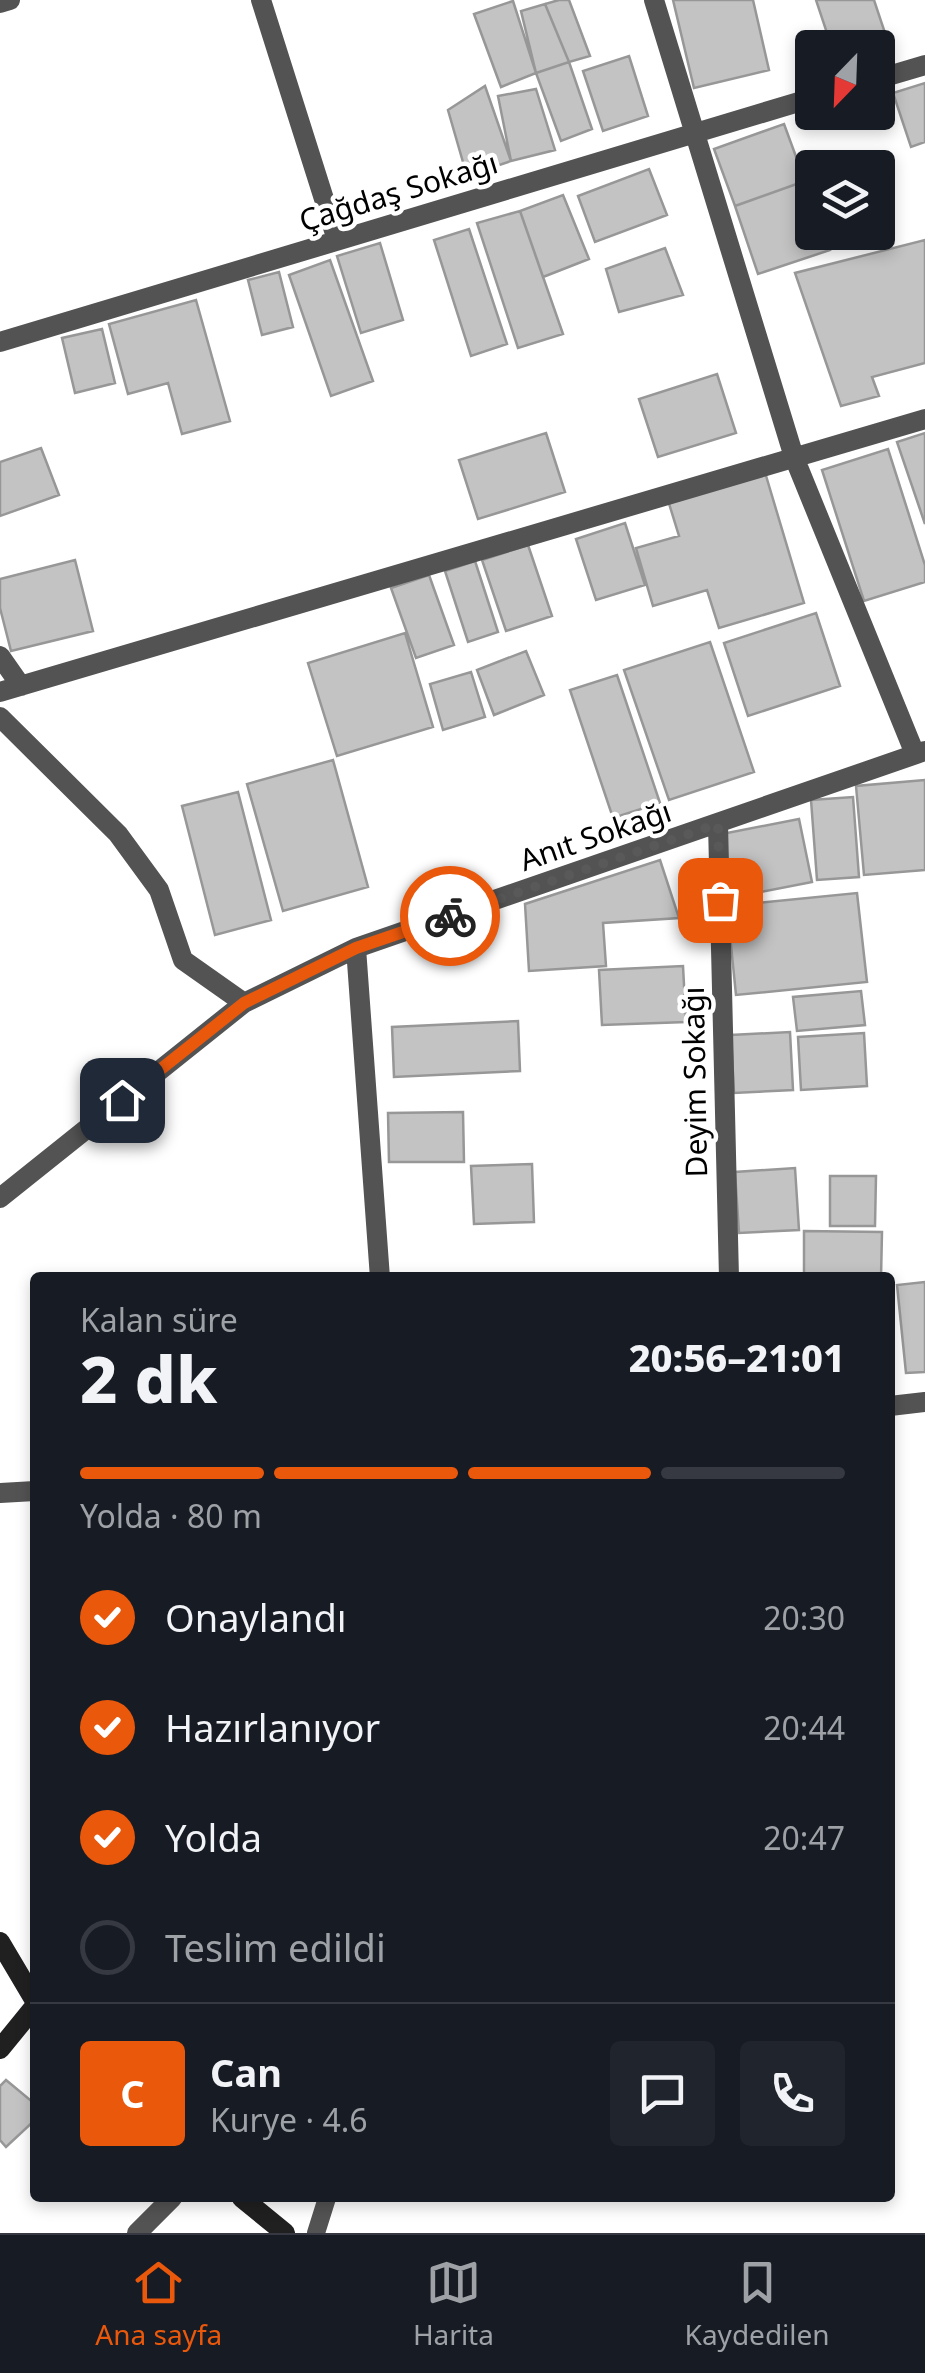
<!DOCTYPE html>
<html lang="tr">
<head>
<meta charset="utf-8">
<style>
	body { margin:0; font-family:"Noto Sans",sans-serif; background:#20242c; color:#f1f3f6; height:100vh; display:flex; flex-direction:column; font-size:38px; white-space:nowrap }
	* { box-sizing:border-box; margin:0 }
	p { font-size:32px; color:#9ea1a6 }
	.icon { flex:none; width:55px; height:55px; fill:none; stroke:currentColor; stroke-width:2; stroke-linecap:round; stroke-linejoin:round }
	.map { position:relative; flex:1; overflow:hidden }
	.panel { position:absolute; left:30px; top:1272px; width:865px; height:930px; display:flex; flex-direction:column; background:#171b24; border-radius:10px; box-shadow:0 5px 15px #0003 }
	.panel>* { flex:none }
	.needle { width:65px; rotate:203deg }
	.tools { position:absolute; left:795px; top:30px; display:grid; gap:20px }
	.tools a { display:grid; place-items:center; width:100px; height:100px; border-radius:10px; background:#171b24; box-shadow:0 5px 15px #0003; font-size:50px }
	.pin { position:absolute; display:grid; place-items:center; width:85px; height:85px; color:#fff; margin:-42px; border-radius:20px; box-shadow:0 5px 15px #0006 }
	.courier { position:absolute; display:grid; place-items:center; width:100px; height:100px; margin:-50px; border:8px solid #ea580c; border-radius:50%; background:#fff; color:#222; box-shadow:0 2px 12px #0007 }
	.head em { font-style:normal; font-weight:800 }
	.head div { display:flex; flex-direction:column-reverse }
	.head { display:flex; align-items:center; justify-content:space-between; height:170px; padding:0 50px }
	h1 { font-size:65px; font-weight:800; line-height:75px }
	.bar { display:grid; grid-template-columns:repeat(4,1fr); gap:15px 10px; align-content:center; height:120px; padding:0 50px }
	.bar i { height:12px; border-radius:8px; background:#363941 }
	.bar .active { background:#ea580c }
	.bar p { grid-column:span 4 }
	.line { display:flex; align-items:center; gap:25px; padding:0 50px; border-top:2px solid #363941 }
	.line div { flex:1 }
	.round { display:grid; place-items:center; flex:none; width:105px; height:105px; border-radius:10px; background:#20242c }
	ol { padding:0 50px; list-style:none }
	li { display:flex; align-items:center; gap:30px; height:110px }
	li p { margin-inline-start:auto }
	li .icon { padding:10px; border-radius:50%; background:#ea580c; color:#fff; stroke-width:4 }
	li:last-child { color:#9ea1a6 }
	li i { width:55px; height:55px; border:5px solid #363941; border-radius:50% }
	.tabs { display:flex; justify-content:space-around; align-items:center; height:140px; border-top:2px solid #363941; background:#171b24; font-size:28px; color:#9ea1a6 }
	.tabs a { display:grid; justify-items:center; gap:5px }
	.tabs .active { color:#ea580c }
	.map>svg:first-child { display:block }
	.building { fill:#c3c3c3; stroke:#979797; stroke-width:2.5 }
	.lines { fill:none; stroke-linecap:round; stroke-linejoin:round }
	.lane { stroke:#535353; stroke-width:18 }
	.street { stroke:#535353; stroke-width:20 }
	.secondary { stroke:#202020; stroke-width:20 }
	.done { stroke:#595959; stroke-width:10; stroke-dasharray:0 18 }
	.route { stroke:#ea580c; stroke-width:12 }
	.labels { text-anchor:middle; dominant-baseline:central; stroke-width:9; stroke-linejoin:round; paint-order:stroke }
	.street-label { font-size:30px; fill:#000; stroke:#fff }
</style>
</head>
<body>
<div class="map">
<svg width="925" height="2233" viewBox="0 0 925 2233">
	<rect width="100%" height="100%" fill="#fff"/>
	<path class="building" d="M559,0H569L590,56L569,62L545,4Z
		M673,0H753L769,70L694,88Z
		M816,0H874L887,39L860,48H832Z
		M513,1L536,73L501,87L474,14Z
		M545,4L569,62L536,73L521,11Z
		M629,56L648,116L603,131L583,71Z
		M569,62L592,129L561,141L536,73Z
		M925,83V142L911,147L893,93Z
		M485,86L511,161L467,176L448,110Z
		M536,89L555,150L511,161L498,96Z
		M784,124L805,181L735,206L714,149Z
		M649,169L667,215L595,242L578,196Z
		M805,181L812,201V232H824L830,250L758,274L735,206Z
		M563,195L589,259L543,277L520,211Z
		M520,211L563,334L518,348L477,223Z
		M469,229L507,344L471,356L434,240Z
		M925,240V363L872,377L879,396L841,406L795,273Z
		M380,243L403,320L361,333L337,256Z
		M665,248L683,295L619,312L606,269Z
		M330,260L373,381L331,396L289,275Z
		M279,272L293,327L262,335L248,280Z
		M196,300L230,421L182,434L168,383L128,394L109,324Z
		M102,329L115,383L75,393L62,338Z
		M717,374L736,433L658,457L639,399Z
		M546,433L565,492L478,519L459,460Z
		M925,433V524L897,442Z
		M41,448L59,495L0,516V462Z
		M888,449L925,565V582L864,601L822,470Z
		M764,469L804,603L719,628L707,590L653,606L636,548L679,536L667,497Z
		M625,523L645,585L596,600L576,539Z
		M528,545L552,616L506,631L482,560Z
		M75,560L93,631L11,651L0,608V579Z
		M475,561L498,632L468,642L445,571Z
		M429,575L454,645L416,658L391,588Z
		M816,613L840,686L748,716L724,643Z
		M405,633L433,727L337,756L308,663Z
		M710,642L754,772L669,800L624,670Z
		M526,651L544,695L494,715L477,670Z
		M471,672L485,717L443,730L430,684Z
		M617,675L660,803L613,818L570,690Z
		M333,760L368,887L283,911L247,784Z
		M925,780V870L864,875L856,786Z
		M238,792L271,920L215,935L182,806Z
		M853,797L859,877L817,880L811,800Z
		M799,819L812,882L735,897L722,834Z
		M660,860L679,918L603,923L606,966L529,971L525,904Z
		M857,893L867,982L736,995L727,906Z
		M683,966L686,1022L602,1025L599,970Z
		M861,991L865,1025L797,1031L793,997Z
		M518,1021L520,1071L394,1077L392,1027Z
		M790,1032L793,1090L734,1093L731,1035Z
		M864,1033L867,1086L801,1090L798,1037Z
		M463,1112L464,1162H389L388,1113Z
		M532,1164L534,1222L474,1224L471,1166Z
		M795,1168L799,1230L739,1233L735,1172Z
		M830,1176H876L875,1226H830Z
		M804,1231L882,1232L881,1278H804Z
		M925,1282V1372L906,1373L897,1285Z
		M6,2080L35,2104V2120L6,2147L0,2140V2086Z"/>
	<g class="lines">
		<path class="lane" d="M316,2233L327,2198"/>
		<path class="street" d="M261,0L337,240
			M654,0L794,457L915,754
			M0,3L10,0
			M878,79L925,65
			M0,342L812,98
			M0,656L21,686
			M0,692L925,419
			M0,717L118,834L159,890L183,960L244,1003
			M718,824L729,1278
			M356,948L380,1278
			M0,1198L244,1003L356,948L925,751
			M890,1406L925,1402
			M0,1493L35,1491
			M137,2233L172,2198"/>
		<path class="secondary" d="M0,1942L35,2001
			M0,2049L35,2006
			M242,2198L285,2233"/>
	</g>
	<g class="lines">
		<path class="done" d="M450,916L718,824L720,900"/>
		<path class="route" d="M122,1100L244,1003L356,948L450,916"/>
	</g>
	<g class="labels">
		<g class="street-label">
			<text transform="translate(398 191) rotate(-17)">Çağdaş Sokağı</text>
			<text transform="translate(595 835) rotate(-19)">Anıt Sokağı</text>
			<text transform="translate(694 1082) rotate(-91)">Deyim Sokağı</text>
		</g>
	</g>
</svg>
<div class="tools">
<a><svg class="needle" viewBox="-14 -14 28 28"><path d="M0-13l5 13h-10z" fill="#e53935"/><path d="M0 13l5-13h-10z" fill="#9ea1a6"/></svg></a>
<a><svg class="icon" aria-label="layers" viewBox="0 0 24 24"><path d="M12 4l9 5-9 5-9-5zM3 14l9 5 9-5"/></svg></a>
</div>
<div class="pin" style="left:720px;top:900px;background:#ea580c"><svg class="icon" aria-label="bag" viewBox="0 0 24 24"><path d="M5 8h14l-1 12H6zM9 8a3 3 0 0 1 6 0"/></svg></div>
<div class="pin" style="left:122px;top:1100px;background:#1f2937"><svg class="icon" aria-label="home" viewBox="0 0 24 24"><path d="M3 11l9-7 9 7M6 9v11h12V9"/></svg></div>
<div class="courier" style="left:450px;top:916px"><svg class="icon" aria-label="bike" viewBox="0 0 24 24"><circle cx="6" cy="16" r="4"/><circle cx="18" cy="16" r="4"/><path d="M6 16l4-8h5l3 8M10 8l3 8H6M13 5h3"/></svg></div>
<section class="panel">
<div class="head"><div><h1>2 dk</h1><p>Kalan süre</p></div><em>20:56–21:01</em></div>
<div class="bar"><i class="active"></i><i class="active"></i><i class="active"></i><i></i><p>Yolda · 80 m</p></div>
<ol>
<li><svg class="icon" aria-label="check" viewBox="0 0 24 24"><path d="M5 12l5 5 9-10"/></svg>Onaylandı<p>20:30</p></li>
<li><svg class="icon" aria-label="check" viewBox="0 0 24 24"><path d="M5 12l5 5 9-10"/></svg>Hazırlanıyor<p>20:44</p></li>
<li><svg class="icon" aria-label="check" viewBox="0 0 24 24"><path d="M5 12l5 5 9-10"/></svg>Yolda<p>20:47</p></li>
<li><i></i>Teslim edildi</li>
</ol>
<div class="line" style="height:180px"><b class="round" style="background:#ea580c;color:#fff">C</b><div><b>Can</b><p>Kurye · 4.6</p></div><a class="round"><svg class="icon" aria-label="chat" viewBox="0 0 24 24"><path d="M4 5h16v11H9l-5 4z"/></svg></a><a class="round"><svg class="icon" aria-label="phone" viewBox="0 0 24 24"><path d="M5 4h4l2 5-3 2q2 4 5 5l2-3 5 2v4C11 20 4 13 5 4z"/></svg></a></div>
</section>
</div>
<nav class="tabs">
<a class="active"><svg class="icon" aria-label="home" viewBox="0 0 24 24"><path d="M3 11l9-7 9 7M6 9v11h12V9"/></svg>Ana sayfa</a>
<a><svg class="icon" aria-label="map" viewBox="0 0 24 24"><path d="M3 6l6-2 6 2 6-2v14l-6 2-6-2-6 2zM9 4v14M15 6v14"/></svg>Harita</a>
<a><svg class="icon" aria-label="saved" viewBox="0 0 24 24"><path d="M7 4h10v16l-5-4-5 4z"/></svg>Kaydedilen</a>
</nav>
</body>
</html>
